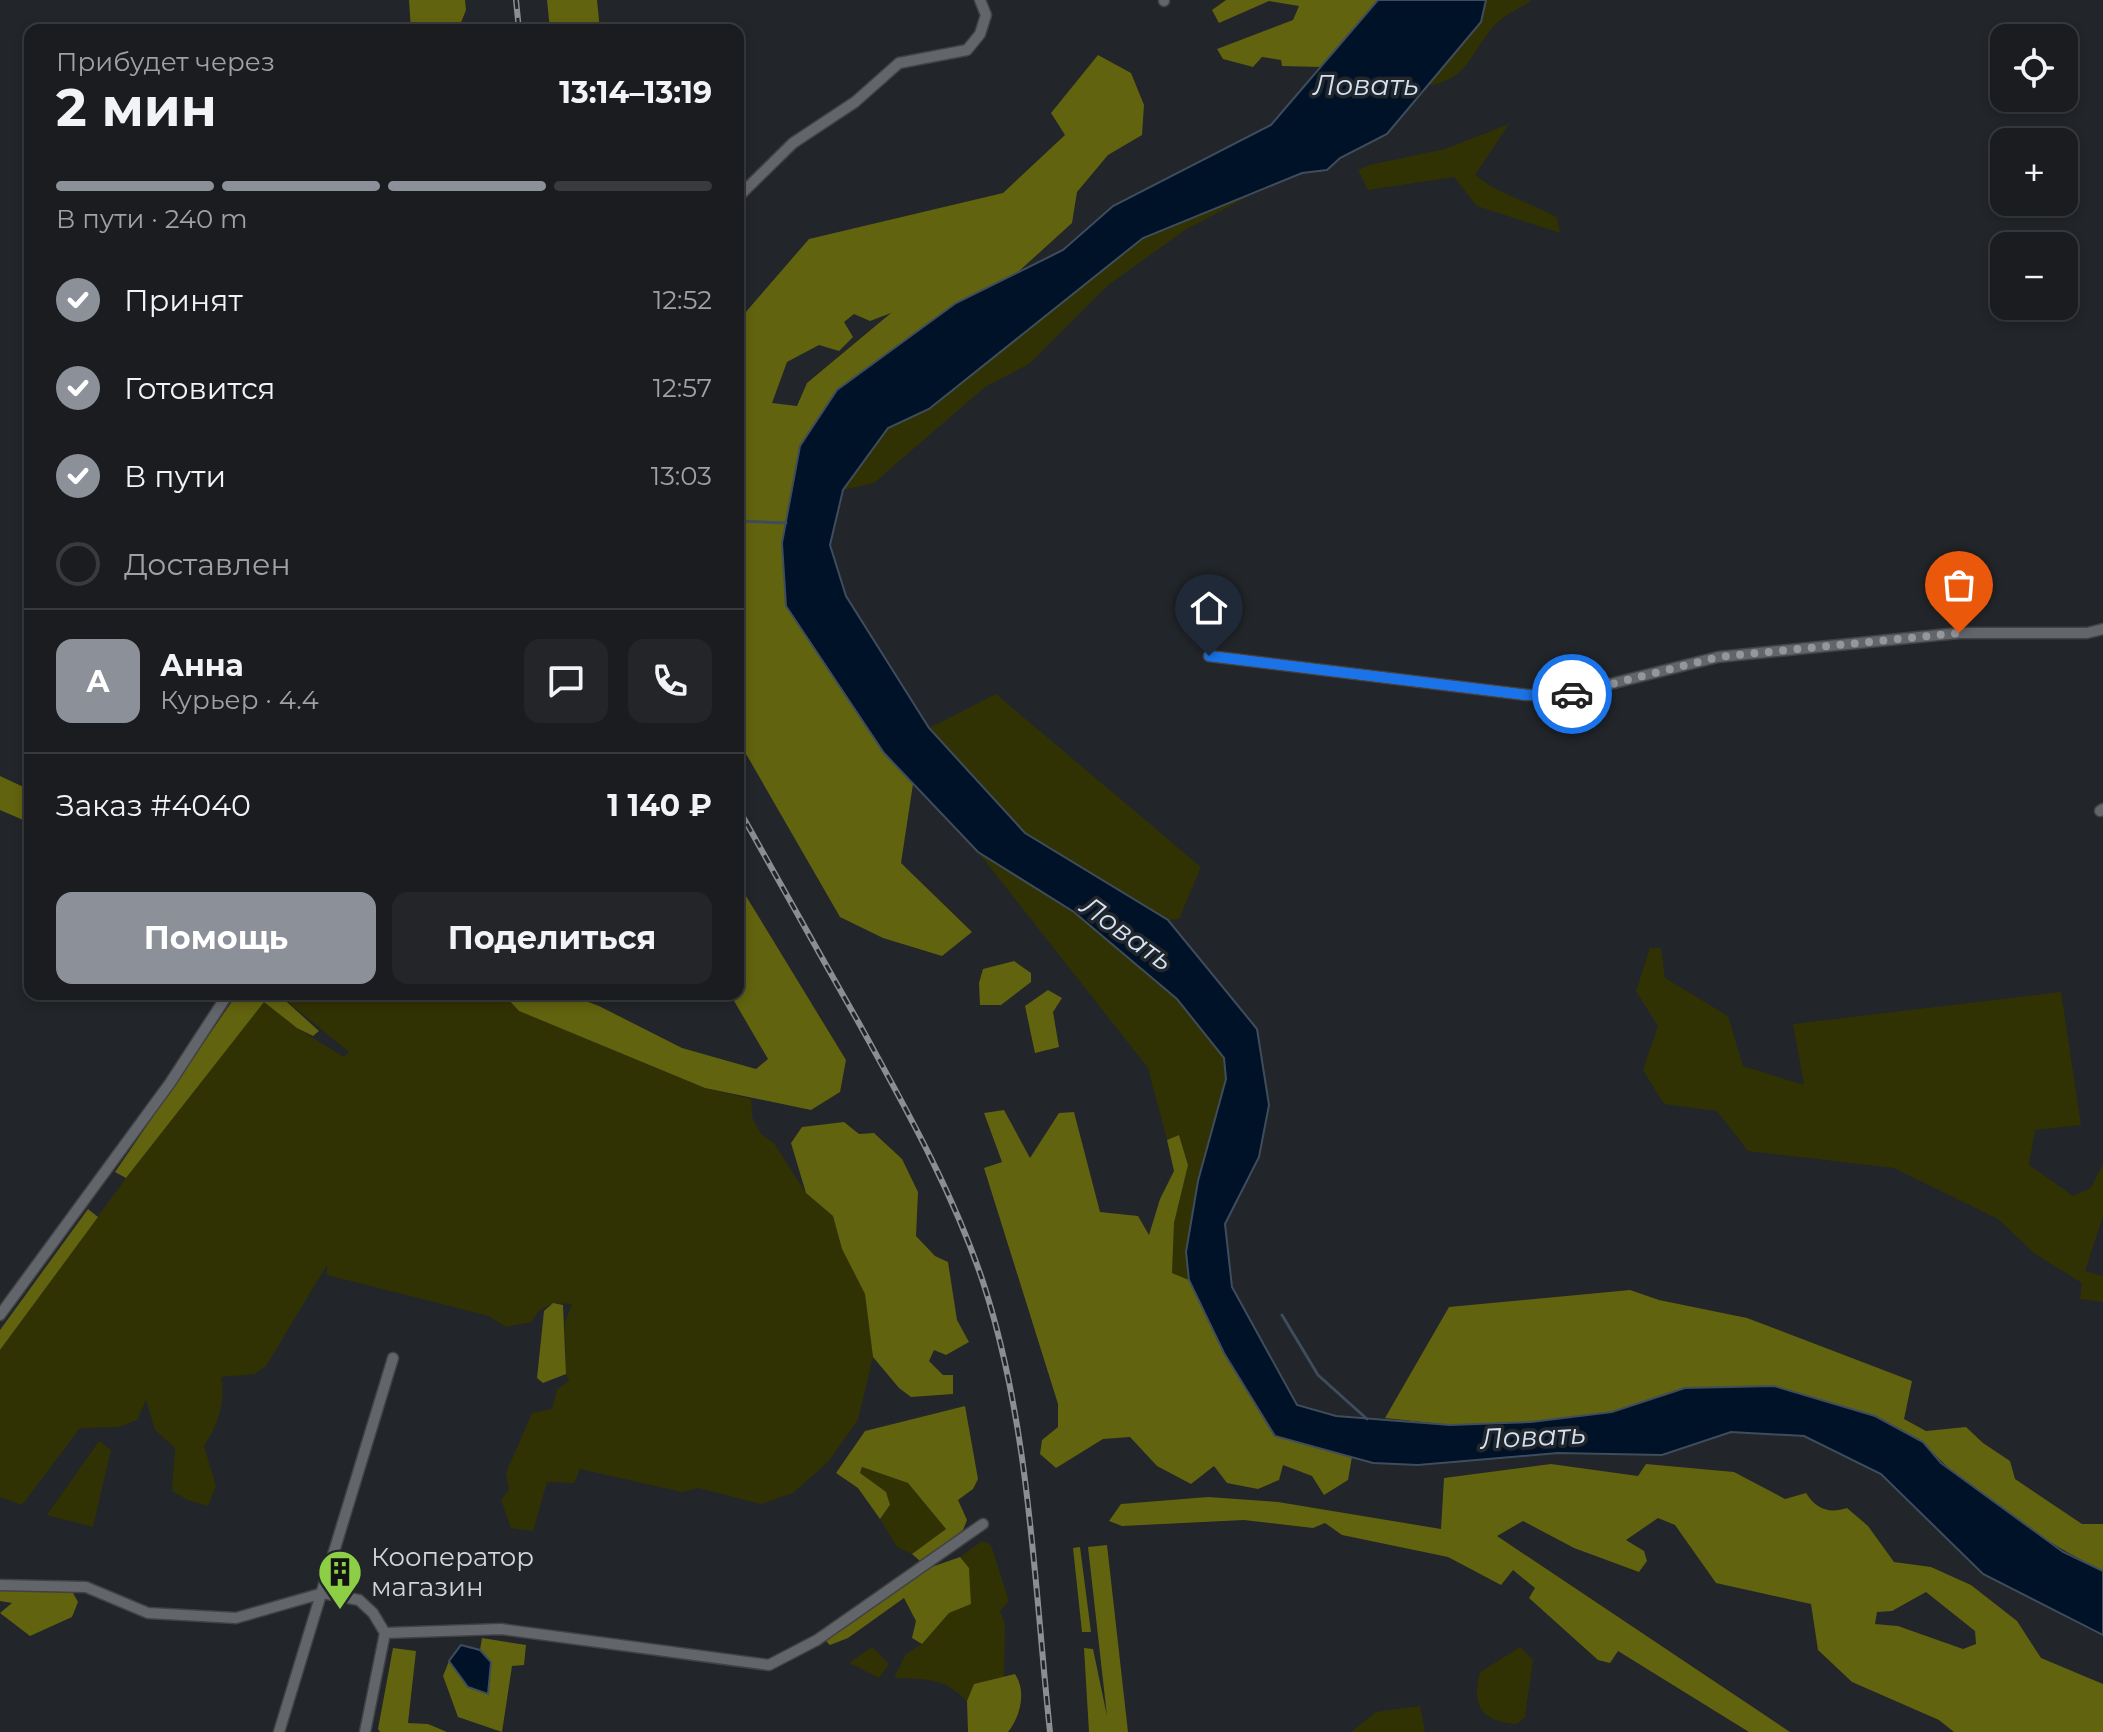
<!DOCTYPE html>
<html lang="ru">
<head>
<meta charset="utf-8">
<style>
	body { margin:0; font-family:Montserrat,sans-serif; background:#232528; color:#f1f3f6; height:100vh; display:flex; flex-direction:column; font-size:30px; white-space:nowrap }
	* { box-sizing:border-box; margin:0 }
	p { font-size:26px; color:#9fa1a4 }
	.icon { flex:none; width:44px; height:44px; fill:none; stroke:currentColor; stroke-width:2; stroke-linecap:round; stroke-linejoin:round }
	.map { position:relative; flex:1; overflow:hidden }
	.sheet { position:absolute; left:24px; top:24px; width:720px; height:976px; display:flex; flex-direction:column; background:#1a1c1f; border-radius:16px; box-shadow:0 4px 12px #0003,0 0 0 2px #383a3d }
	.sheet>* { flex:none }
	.buttons { position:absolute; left:1990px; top:24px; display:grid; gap:16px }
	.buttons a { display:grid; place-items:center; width:88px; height:88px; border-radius:16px; background:#1a1c1f; box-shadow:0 4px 12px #0003,0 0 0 2px #383a3d; font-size:40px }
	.pin { position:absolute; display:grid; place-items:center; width:68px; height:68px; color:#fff; margin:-82px -34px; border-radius:50% 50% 50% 0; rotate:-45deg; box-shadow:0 0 8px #0007 }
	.pin .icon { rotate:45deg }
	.courier { position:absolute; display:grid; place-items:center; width:80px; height:80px; margin:-40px; border:6px solid #1a73e8; border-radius:50%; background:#fff; color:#222; box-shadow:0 2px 10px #0007 }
	.headline em { font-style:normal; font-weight:700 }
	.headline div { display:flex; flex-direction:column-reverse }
	.headline { display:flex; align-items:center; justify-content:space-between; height:136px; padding:0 32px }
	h1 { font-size:52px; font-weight:700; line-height:60px }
	.bar { display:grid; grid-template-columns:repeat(4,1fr); gap:12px 8px; align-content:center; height:96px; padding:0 32px }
	.bar i { height:10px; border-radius:6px; background:#383a3d }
	.bar .on { background:#8c9099 }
	.bar p { grid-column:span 4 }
	.line { display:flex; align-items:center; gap:20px; padding:0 32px; border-top:2px solid #383a3d }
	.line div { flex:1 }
	.round { display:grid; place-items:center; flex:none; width:84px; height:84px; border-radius:16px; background:#232528 }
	ol { padding:0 32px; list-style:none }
	li { display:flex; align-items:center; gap:24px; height:88px }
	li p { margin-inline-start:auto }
	li .icon { padding:8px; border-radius:50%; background:#8c9099; color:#fff; stroke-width:4 }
	li:last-child { color:#9fa1a4 }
	li i { width:44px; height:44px; border:4px solid #383a3d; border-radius:50% }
	.cta { display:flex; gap:16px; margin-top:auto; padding:16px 32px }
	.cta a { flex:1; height:92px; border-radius:16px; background:#8c9099; color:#fff; font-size:32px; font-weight:700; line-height:92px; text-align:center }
	.cta a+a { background:#232528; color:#f1f3f6 }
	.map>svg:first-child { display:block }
	.green { fill:#313204 }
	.forest { fill:#61630e; fill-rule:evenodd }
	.water { fill:#001227; stroke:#3f4c5c; stroke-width:2 }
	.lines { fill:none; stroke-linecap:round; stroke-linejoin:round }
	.stream { stroke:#3f4c5c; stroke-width:3 }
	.street-casing { stroke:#404245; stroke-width:13 }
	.street { stroke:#62656a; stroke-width:10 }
	.rail-casing { stroke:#8c8f92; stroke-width:6 }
	.rail { stroke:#222529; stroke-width:3; stroke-dasharray:9; stroke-linecap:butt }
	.done { stroke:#95979b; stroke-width:8; stroke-dasharray:0 14.4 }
	.route { stroke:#1a73e8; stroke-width:10 }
	.labels { text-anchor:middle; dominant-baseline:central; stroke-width:7; stroke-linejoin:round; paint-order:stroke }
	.poi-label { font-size:26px; fill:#d3d5d8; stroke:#222529; text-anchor:start }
	.water-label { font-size:28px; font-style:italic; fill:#d2e3f6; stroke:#222529 }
</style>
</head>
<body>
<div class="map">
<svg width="2103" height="1732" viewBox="0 0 2103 1732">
	<rect width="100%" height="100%" fill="#222529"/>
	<path class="green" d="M1486,0H1532C1521,8 1504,15 1495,25C1470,52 1470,79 1427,86L1481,22Z
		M1509,124L1475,175L1492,187L1557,217L1560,233L1477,206L1454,177L1368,190L1358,170L1369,165L1445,149Z
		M1258,191L1185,230L1107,286L1029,364L985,387L874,483L843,490L888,428L929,409L1143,238Z
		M996,694L1201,867L1179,919L1168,920L1025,833L929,728Z
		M978,852L1074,912L1177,999L1224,1058L1226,1079L1198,1181L1186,1252L1189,1280L1172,1273L1174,1223L1188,1164L1179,1135L1167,1140L1148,1068Z
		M1650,948H1661L1665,978L1728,1016L1743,1066L1804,1085L1793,1024L2061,992L2081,1125L2035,1130L2029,1165L2073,1196L2091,1188L2103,1164V1216L2085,1271L2103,1276V1302L2080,1299L2082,1283L2035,1254L1998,1219L1894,1168L1748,1151L1717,1111L1664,1104L1643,1070L1658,1026L1636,991Z
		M278,994H503L519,1011L705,1088L751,1099L752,1117L761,1134L774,1143L806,1193L833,1216L842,1249L865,1294L873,1357L858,1420L828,1462L793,1493L761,1504L698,1488L682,1492L580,1469L574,1483L547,1482L533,1531L511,1528L501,1500L509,1490L506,1473L532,1413L552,1409L557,1389L569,1381L566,1374L565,1322L572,1304L553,1303L539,1311L531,1322L506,1327L489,1316L327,1275V1265L266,1366L255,1374L221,1377C226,1403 218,1424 204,1446L216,1486L208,1506L188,1500L172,1491L175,1448L155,1430L146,1400L137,1420L119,1427L80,1428L22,1505L0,1497V1350L126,1178L264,1001L297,1028L344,1057L349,1052Z
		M99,1441L111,1450L93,1527L47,1515Z
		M863,1467L908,1483L946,1529L912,1554L897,1547L880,1519L890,1506L860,1473Z
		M982,1541L991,1545L1009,1601L1000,1611L1005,1624L1004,1677L974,1684L967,1701C943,1677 926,1679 894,1678L906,1654L922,1644L949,1613L971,1604L969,1568L960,1557Z
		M872,1647L889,1664L879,1678L849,1663Z
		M1520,1647L1533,1660L1525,1717L1517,1724C1482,1721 1471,1707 1480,1672Z
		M1420,1706L1425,1732H1351L1376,1712Z"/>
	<path class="forest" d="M409,0H465L466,10L458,30H411Z
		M547,0H597L600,30H550Z
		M1226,0H1378L1321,67L1282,66L1281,60L1262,57L1253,67L1223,59L1217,49L1293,20L1299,6L1269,1L1219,23L1212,10Z
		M1098,55L1131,73L1144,105L1142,135L1108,155L1077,192L1072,223L1018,272L956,303L837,390L800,446L782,543L884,753L913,784L901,863L972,932L942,956L883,938L840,917L738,740V321L809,239L1003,193L1065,135L1051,113ZM891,313L807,383L797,406L772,403L787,362L819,345L839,351L853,337L844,322L854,314L870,321Z
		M0,776L30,790V823L0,810Z
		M738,883L846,1060L840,1092L811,1110L705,1088L519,1011L503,994H567L599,1006L682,1048L756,1069L768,1059L730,994H738Z
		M1014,961L1031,973V982L1001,1005H980L979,983L983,969Z
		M1048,990L1062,998L1053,1012L1059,1047L1035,1053L1025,1006Z
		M237,994H278L319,1031L313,1036L297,1028L264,1002L126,1178L115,1172Z
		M1004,1110L1030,1158L1059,1113L1074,1112L1100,1212L1138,1216L1149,1235L1160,1199L1174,1171L1167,1140L1179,1135L1188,1165L1174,1223L1172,1273L1189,1280L1224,1353L1274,1436L1352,1457L1348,1480L1324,1495L1312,1476L1283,1465L1279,1480L1258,1489L1227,1483L1214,1466L1191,1484L1157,1466L1130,1437L1103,1439L1056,1468L1040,1454L1042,1440L1058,1427V1404L984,1168L1002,1162L984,1113Z
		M844,1122L859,1134L874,1133L902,1159L918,1192L916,1236L935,1256L948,1262L957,1320L969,1342L946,1355L934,1350L929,1361L943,1375H953V1394L911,1397L899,1388L873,1357L865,1294L842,1249L833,1216L806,1193L791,1143L802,1127Z
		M88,1209L98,1217L0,1350V1330Z
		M1630,1290L1659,1300L1747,1318L1912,1381L1904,1419L1926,1431L1966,1427L1983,1443L2010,1461L2015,1479L2082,1524H2103V1571C2048,1545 1963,1488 1923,1442L1685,1388L1612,1412L1531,1422L1450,1425L1385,1418L1449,1307Z
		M553,1303L563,1305L566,1374L543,1383L537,1378L544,1311Z
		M965,1406L978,1479L973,1489L958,1500L967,1520L963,1530L921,1562L912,1554L946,1529L908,1483L862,1467L860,1473L886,1492L890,1505L880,1519L858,1488L836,1473L865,1431Z
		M1551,1464L1638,1476L1646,1464L1734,1472L1785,1499L1806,1493C1816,1509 1829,1514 1847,1508L1868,1526L1894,1562L1931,1567L1971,1585L2017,1621L2041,1658L2103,1684V1732H1954L1939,1720L1852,1682L1818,1650L1811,1604L1716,1583L1675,1525L1658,1518L1626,1540L1644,1551L1647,1561L1639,1572L1574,1548L1523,1521L1497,1536L1790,1732H1749L1618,1651L1610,1663L1598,1660L1529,1598L1535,1588L1513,1570L1501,1585L1448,1557L1342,1535L1325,1523L1313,1528L1244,1520L1122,1526L1109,1521L1121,1504L1208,1497L1278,1502L1441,1529L1444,1478ZM1926,1592L1975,1631L1976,1644L1963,1649L1898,1626L1875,1624L1877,1612L1892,1611Z
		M1107,1545L1128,1732H1089L1084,1648L1093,1649L1107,1716L1088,1547Z
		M1080,1547L1091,1632H1082L1073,1548Z
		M960,1557L969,1568L971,1604L949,1613L922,1644L912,1638L916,1621L904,1598L848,1638L830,1645L824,1639L923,1570Z
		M0,1589L72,1591L78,1602L72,1617L30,1636L0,1613L12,1603L0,1601Z
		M482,1638L526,1645L524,1665L512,1666L502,1732L458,1717L443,1676L449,1661L468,1687L491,1662L480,1650Z
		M393,1648L416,1651L408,1723L428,1724L447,1732H380L378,1729Z
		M1015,1674C1027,1692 1020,1717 1008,1732H968L967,1701L974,1684Z"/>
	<path class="water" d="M1378,0H1486L1481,22L1387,134L1340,158L1327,170L1302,173L1143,238L929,409L888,428L843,490L830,545L846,596L929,728L1025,833L1168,920L1257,1029L1269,1105L1259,1157L1225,1224L1232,1287L1297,1405L1336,1416L1450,1425L1531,1422L1612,1412L1685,1388L1774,1386L1875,1416L1923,1442L1941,1463L2063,1552L2103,1571V1635L1983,1574L1881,1474L1804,1436L1731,1432L1662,1455L1558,1453L1418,1465L1373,1463L1275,1436L1224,1353L1189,1280L1186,1252L1198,1181L1226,1079L1224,1058L1177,999L1074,912L978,852L884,753L786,606L782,543L800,446L837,390L956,303L1063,250L1113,206L1271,125Z
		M461,1645L480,1650L491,1662L488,1694L468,1687L449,1661Z"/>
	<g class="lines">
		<path class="stream" d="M738,521L786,523
			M1282,1315L1318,1375L1367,1419"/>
		<g class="street-casing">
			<path id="street" d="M1164,0V1
				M738,197L793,143L855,102L899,63L967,50L980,34L986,15L980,0
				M1209,656L1527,695L1570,694L1718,657L1959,633H2087L2103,629
				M2100,811L2103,809
				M0,1315L170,1083L228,994
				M0,1585L86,1587L148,1613L236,1618L323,1593L359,1600L373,1613L385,1633
				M385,1633L501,1629L769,1665L817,1640L983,1524
				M279,1732L393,1358
				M365,1732L385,1633"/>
		</g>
		<use href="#street" class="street"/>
		<g class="rail-casing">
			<path id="rail" d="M516,0L519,30
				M738,808C779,881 819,953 860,1025C906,1109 953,1192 983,1282C1030,1426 1034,1583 1050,1732"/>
		</g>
		<use href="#rail" class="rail"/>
	</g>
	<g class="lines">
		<path class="done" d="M1572,694L1718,657L1959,633"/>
		<path class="route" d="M1209,656L1527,695L1572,694"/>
	</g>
	<defs>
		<g id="building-pin" transform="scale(2.3)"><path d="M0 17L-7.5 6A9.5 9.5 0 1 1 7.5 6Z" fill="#8cce45" stroke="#222529"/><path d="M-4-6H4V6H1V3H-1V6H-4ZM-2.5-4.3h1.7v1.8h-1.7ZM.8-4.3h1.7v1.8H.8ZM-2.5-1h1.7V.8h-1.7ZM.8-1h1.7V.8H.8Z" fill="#111"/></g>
	</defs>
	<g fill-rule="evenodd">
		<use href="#building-pin" x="340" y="1572"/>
	</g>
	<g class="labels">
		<g class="poi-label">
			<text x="371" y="1557">Кооператор<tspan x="371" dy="30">магазин</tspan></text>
		</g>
		<g class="water-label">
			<text x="1366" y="85">Ловать</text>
			<text transform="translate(1127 933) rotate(36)">Ловать</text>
			<text transform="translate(1533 1436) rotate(-3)">Ловать</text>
		</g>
	</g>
</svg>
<div class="buttons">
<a><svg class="icon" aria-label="locate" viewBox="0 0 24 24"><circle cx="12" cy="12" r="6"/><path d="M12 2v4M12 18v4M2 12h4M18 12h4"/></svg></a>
<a>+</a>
<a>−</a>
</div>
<div class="pin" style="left:1959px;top:633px;background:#ea580c"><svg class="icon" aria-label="bag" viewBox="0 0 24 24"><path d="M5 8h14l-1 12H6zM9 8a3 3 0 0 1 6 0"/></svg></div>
<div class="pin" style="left:1209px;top:656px;background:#1f2937"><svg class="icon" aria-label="home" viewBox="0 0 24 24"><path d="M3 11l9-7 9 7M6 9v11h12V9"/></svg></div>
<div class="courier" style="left:1572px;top:694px"><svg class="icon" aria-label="car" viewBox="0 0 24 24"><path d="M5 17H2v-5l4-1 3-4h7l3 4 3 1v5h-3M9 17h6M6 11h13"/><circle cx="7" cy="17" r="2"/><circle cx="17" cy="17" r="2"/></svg></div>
<section class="sheet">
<div class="headline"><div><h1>2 мин</h1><p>Прибудет через</p></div><em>13:14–13:19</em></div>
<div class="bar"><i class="on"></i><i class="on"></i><i class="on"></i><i></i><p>В пути · 240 m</p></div>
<ol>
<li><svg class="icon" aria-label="check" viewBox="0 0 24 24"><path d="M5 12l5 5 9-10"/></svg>Принят<p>12:52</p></li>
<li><svg class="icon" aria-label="check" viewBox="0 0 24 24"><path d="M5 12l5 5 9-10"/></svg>Готовится<p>12:57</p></li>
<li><svg class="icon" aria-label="check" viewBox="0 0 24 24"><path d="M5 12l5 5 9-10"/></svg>В пути<p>13:03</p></li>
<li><i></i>Доставлен</li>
</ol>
<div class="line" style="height:144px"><b class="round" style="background:#8c9099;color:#fff">А</b><div><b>Анна</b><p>Курьер · 4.4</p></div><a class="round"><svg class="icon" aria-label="chat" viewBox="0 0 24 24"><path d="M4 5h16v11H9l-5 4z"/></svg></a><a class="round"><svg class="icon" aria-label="phone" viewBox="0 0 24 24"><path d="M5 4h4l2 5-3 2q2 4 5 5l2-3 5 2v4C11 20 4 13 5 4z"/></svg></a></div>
<div class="line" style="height:104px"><div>Заказ #4040</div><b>1 140 ₽</b></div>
<div class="cta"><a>Помощь</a><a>Поделиться</a></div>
</section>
</div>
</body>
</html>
